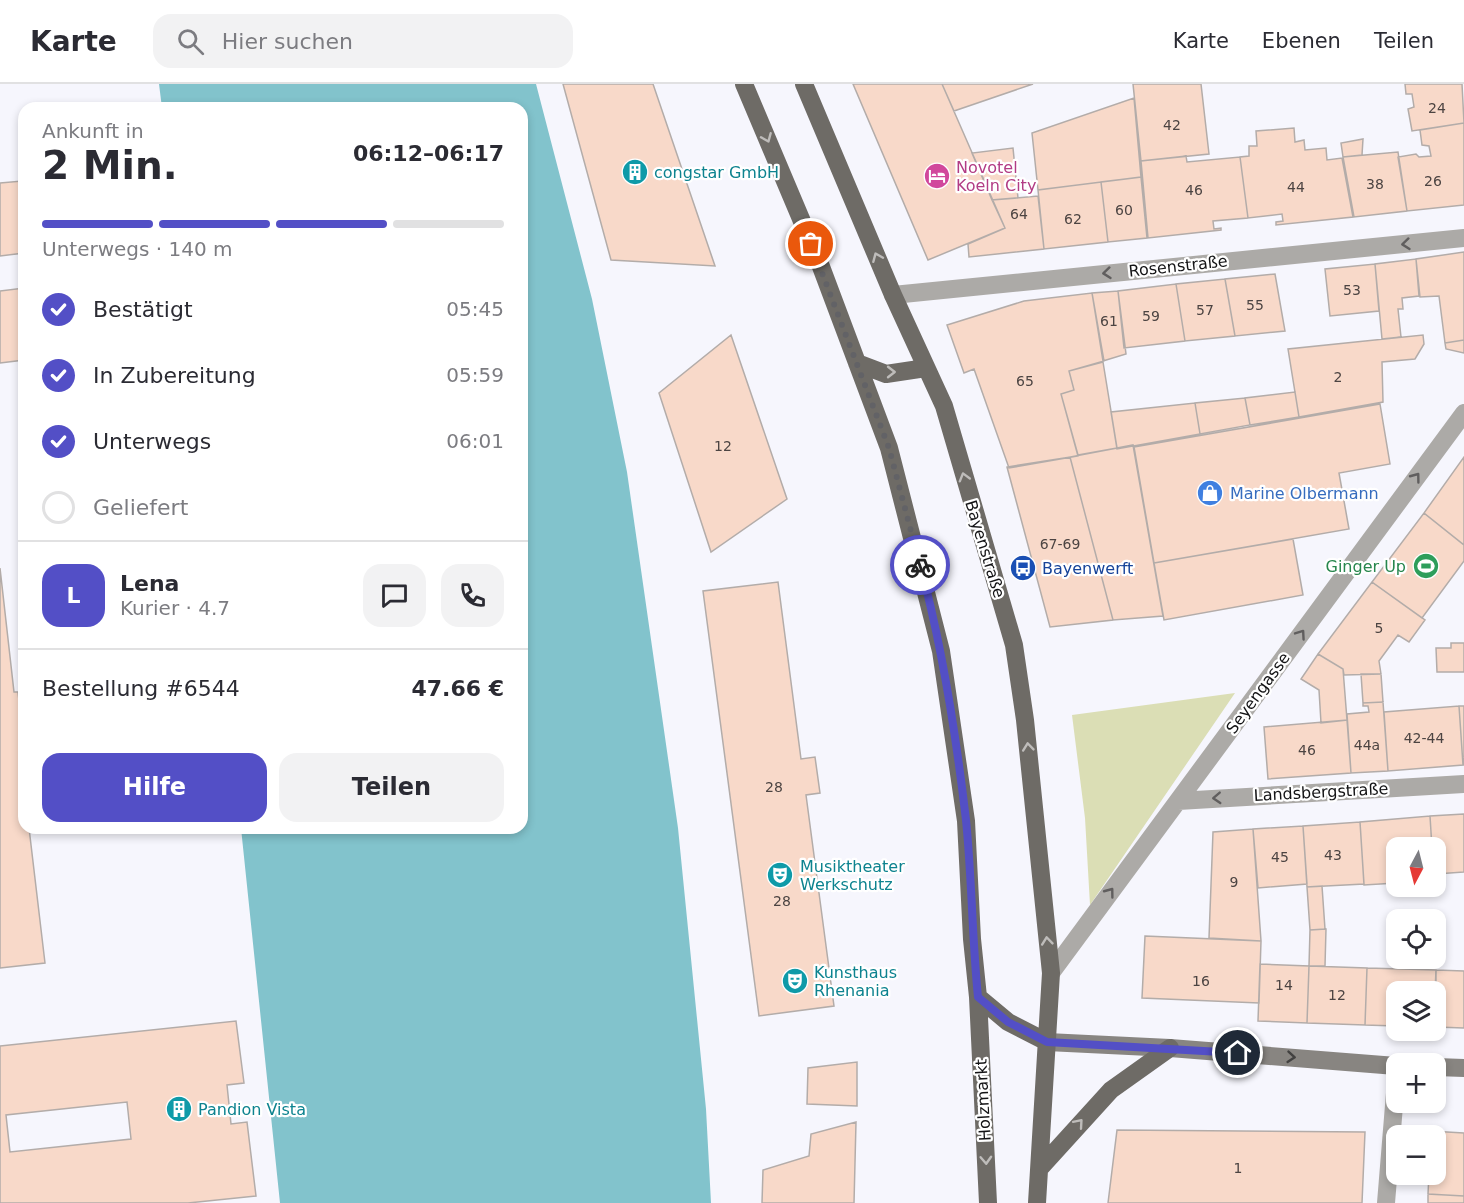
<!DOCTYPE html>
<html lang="de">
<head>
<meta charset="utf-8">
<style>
	body { margin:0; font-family:"DejaVu Sans",sans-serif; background:#f2f2f3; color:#2b2b33; height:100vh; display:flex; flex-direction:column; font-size:22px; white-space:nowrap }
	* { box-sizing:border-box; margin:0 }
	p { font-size:20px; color:#7c7c81 }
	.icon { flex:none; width:33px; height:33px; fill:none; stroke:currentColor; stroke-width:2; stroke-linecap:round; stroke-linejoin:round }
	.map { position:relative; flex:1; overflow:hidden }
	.panel { position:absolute; left:18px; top:18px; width:510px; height:732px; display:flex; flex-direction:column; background:#fff; border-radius:18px; box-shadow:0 3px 9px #0003 }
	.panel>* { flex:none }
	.needle { width:39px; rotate:187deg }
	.controls { position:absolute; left:1386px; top:753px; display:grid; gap:12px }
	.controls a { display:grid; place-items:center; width:60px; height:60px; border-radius:12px; background:#fff; box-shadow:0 3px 9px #0003; font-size:30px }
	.pin { position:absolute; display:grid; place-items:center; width:51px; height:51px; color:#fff; margin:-26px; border:3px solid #fff; border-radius:50%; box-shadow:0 2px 6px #0007 }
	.courier { position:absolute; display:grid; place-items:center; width:60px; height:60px; margin:-30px; border:4px solid #534fc6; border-radius:50%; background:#fff; color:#222; box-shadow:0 2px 8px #0007 }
	.summary em { font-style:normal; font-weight:700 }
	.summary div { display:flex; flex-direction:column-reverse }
	.summary { display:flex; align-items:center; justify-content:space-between; height:102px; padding:0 24px }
	h1 { font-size:39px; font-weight:700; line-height:45px }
	.bar { display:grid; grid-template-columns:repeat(4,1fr); gap:9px 6px; align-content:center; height:72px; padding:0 24px }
	.bar i { height:8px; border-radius:4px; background:#e1e1e2 }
	.bar .on { background:#534fc6 }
	.bar p { grid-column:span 4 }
	.line { display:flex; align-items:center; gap:15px; padding:0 24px; border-top:2px solid #e1e1e2 }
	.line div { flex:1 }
	.round { display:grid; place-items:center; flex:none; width:63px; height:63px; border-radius:18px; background:#f2f2f3 }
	ol { padding:0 24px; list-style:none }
	li { display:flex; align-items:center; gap:18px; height:66px }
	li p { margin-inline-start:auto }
	li .icon { padding:6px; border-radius:50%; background:#534fc6; color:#fff; stroke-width:4 }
	li:last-child { color:#7c7c81 }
	li i { width:33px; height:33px; border:3px solid #e1e1e2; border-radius:50% }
	.button { display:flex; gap:12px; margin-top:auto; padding:12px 24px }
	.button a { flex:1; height:69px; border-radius:18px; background:#534fc6; color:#fff; font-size:24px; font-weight:700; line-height:69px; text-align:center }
	.button a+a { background:#f2f2f3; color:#2b2b33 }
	header { display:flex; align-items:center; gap:36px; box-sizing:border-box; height:84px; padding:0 30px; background:#fff; border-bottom:2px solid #e1e1e2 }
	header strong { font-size:28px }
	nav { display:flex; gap:33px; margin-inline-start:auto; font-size:21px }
	.search { width:420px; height:54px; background:#f2f2f3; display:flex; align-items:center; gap:15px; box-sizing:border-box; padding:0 21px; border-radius:18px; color:#7c7c81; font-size:22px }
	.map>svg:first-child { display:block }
	.green { fill:#dbdeb5 }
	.water { fill:#82c3cc }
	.building { fill:#f8d9c9; stroke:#b3aca9; stroke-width:1.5; fill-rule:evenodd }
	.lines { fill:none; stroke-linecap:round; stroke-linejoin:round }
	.street { stroke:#acaaa7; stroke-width:18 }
	.secondary { stroke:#888581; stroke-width:18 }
	.primary { stroke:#6e6b66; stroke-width:18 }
	.oneway { stroke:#bebcba }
	.oneway2 { stroke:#605e5e }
	.oneway3 { stroke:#424140 }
	.done { stroke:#626266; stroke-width:6; stroke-dasharray:0 10.8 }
	.route { stroke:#534fc6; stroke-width:8 }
	.labels { text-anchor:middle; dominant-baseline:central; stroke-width:4.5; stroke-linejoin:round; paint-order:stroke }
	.number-label { font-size:14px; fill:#4c4442 }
	.hotel-label { font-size:16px; fill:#b23c85; stroke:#fff; text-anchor:start }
	.culture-label { font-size:16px; fill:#0d838f; stroke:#fff; text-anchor:start }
	.street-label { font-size:16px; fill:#131315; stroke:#fff }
	.shop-label { font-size:16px; fill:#366cbe; stroke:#fff; text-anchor:start }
	.leisure-label { font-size:16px; fill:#27864d; stroke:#fff; text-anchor:end }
	.transit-label { font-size:16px; fill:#164399; stroke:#fff; text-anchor:start }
</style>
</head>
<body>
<header>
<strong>Karte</strong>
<div class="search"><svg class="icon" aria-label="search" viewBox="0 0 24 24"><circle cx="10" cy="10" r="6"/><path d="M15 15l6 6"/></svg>Hier suchen</div>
<nav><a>Karte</a><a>Ebenen</a><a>Teilen</a></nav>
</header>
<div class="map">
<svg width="1464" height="1119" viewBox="0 0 1464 1119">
	<rect width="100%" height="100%" fill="#f6f6fd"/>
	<path class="green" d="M1235,609L1090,821L1085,734L1072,631Z"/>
	<path class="water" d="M159,0H536L592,215L627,388L678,744L706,1025L711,1119H280L241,744H522V24H162Z"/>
	<path class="building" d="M563,0H653L715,182L611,176Z
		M853,0H942L1005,144L928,176Z
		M942,0H1033L954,27Z
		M1133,0H1201L1209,70L1141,77Z
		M1405,0H1462L1464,39L1412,47L1408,25L1414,23L1412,10H1406Z
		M1134,14L1141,93L1038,106L1032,49Z
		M1464,39V121L1407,127L1398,73L1416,70L1419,73L1431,72L1429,62L1422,61L1420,46Z
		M1294,44L1295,58L1304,56L1305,66L1326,64L1327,76L1342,74L1353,133L1276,141V138L1283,137L1282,130L1248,134L1240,73L1249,72V62H1257L1256,47Z
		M1363,55L1362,71L1343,73L1341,59Z
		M1013,64L1018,114L992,116L972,69Z
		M1398,68L1407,127L1354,133L1343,73Z
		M1186,72L1187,78L1240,73L1248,134L1213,137L1214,145L1221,144V146L1148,154L1141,77Z
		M1141,93L1147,154L1108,158L1101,98Z
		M22,97L24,169L0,172V99Z
		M1101,98L1108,158L1044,165L1038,106Z
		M1038,112L1044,165L969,173L968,160L1005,144L992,116Z
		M1464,168V256L1445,259L1439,212L1420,213L1416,175Z
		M1416,175L1419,212L1402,214L1403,225H1398L1401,253L1382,255L1375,180Z
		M1375,180L1379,227L1330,232L1325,185Z
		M1275,190L1285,247L1235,252L1225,195Z
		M1225,195L1235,252L1185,257L1176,200Z
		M1176,200L1185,257L1124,264L1118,207Z
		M24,204V276L0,279V207Z
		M1118,207L1126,270L1103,277L1092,209Z
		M1092,209L1104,277L1069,287L1074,306L1061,310L1078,372L1009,384L974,285L964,289L947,241L1024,217Z
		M731,251L787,415L711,468L659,309Z
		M1423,251L1424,260L1415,275L1382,278L1383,318L1299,333L1288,265Z
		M1464,256V269L1446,265L1445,259Z
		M1103,278L1117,364L1078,371L1061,310L1074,306L1069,287Z
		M1295,308L1299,333L1250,341L1245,314Z
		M1245,314L1250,341L1200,350L1195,319Z
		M1195,319L1200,350L1117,365L1111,328Z
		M1380,320L1390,380L1339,389L1349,445L1154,479L1134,363Z
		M1133,361L1163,532L1113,536L1070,373Z
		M1070,373L1113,536L1050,543L1007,383Z
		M1464,373V461L1424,429Z
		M1424,429L1464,461V477L1422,534L1372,498Z
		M1293,455L1303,511L1164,536L1154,479Z
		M0,484L14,608H18L24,661V678H22L24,744H29L45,879L0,884Z
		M778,498L801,675L815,673L820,709L806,711L834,922L759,932L703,507Z
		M1372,498L1425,536L1409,558L1398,551L1379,577L1381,590L1344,591L1343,585L1318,570Z
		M1451,559H1464V588H1437L1436,564H1451Z
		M1318,570L1343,585L1347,636L1321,639L1319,606L1301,595Z
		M1361,590H1381L1383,618L1363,619Z
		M1383,618L1388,687L1351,689L1347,630L1369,628L1368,622H1363V619Z
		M1459,622H1464V681H1463Z
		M1459,622L1463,681L1388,687L1384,628Z
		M1347,636L1351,689L1268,695L1264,643Z
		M1464,730V788L1436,790V764H1432L1430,732Z
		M1430,732L1432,764H1396V799L1364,801L1360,738Z
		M1360,738L1364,800L1307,803L1303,742Z
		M1303,742L1307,800L1258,804L1253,745Z
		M1253,745L1261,857L1209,854L1213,748Z
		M1322,802L1325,845L1310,846L1307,803Z
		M1326,845L1325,882H1309L1310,846Z
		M1145,852L1261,857L1259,919L1142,914Z
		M1260,880L1309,882L1307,939L1258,937Z
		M1309,882L1367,884L1365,941L1307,939Z
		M1367,884L1436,886L1435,908H1396V942L1365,941Z
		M1436,886L1464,887V944L1436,943Z
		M236,937L244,999L227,1001L231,1040L247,1038L256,1112L188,1119H0V962ZM127,1018L131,1055L10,1068L6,1031Z
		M857,978V1022L807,1020L808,984Z
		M856,1038L854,1119H762L763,1086L809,1072L811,1050Z
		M1117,1046L1365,1048L1362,1119H1108Z
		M1430,1047L1464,1049V1112L1428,1110L1429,1090H1436V1052H1430Z
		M1428,1110L1464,1112V1119H1428Z"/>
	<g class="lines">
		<path class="street" d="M893,211L1464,154
			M1178,717L1464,700
			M1051,889L1464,329
			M1386,1119L1396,997"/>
		<path class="secondary" d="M1047,958L1170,964L1396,982
			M1436,983L1464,984"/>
		<path class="primary" d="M744,0L820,180L889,364L941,567L966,737L972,855L978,913L988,1119
			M804,0L893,211L944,322L1014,561L1025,636L1051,889L1037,1119
			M857,279L886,290L926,284
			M978,913L1008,938L1047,958
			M1041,1083L1111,1006L1170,964"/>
	</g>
	<defs><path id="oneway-chevron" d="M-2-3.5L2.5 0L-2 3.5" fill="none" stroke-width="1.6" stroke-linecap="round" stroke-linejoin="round" transform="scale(1.5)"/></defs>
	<g class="oneway">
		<use href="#oneway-chevron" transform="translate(767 54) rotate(67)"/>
		<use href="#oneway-chevron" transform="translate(877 173) rotate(-113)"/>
		<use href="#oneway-chevron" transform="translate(891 288)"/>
		<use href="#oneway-chevron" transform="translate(964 393) rotate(-106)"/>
		<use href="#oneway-chevron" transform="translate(1028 663) rotate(-96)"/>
		<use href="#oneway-chevron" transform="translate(1047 857) rotate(-96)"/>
		<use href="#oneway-chevron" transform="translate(1079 1039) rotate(-49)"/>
		<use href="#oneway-chevron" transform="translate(986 1076) rotate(87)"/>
	</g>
	<g class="oneway2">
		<use href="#oneway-chevron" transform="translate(1406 160) rotate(174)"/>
		<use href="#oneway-chevron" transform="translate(1107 189) rotate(174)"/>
		<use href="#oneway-chevron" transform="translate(1416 393) rotate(-53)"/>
		<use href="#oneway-chevron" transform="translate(1301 550) rotate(-55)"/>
		<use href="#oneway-chevron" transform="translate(1217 714) rotate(177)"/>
		<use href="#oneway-chevron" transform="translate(1110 808) rotate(-53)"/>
	</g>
	<use class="oneway3" href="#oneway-chevron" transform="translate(1291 973) rotate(5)"/>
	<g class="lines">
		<path class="done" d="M811,160L889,364L920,481"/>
		<path class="route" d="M920,481C943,564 956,651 966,736C972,795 972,854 978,913L1008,938L1047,958L1238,969"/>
	</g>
	<defs>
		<g id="building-disc" transform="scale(1.35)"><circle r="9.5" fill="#0f9aa8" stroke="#fff"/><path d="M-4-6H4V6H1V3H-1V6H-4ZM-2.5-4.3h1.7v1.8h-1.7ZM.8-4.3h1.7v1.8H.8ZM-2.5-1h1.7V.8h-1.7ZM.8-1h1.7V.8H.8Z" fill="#fff"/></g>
		<g id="hotel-disc" transform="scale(1.35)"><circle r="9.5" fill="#d1479c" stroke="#fff"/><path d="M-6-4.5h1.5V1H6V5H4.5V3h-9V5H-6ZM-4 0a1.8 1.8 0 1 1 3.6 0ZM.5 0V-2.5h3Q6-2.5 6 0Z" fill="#fff"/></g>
		<g id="shop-disc" transform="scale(1.35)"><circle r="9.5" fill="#3f7fe0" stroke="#fff"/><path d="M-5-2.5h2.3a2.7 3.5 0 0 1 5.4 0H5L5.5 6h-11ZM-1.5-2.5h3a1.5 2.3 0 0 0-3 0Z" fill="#fff"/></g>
		<g id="stadium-disc" transform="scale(1.35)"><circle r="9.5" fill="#2e9e5b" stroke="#fff"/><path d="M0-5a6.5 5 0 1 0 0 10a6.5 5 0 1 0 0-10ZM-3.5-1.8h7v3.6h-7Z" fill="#fff"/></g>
		<g id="bus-disc" transform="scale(1.35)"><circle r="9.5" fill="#1a4fb4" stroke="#fff"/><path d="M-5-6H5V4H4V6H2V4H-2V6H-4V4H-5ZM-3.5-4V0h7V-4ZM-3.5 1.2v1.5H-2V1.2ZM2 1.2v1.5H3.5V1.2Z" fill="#fff"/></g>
		<g id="theatre-disc" transform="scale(1.35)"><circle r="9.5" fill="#0f9aa8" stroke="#fff"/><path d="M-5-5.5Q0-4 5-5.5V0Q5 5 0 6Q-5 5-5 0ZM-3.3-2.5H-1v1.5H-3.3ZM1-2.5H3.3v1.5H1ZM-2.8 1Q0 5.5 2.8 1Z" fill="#fff"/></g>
	</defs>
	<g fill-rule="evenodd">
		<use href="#building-disc" x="635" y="88"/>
		<use href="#hotel-disc" x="937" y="92"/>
		<use href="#shop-disc" x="1210" y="409"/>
		<use href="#stadium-disc" x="1426" y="482"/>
		<use href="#bus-disc" x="1023" y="484"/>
		<use href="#theatre-disc" x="780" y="791"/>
		<use href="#theatre-disc" x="795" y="897"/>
		<use href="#building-disc" x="179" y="1025"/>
	</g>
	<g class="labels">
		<g class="number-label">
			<text x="1437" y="24">24</text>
			<text x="1172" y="41">42</text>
			<text x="1433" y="97">26</text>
			<text x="1375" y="100">38</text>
			<text x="1296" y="103">44</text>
			<text x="1194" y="106">46</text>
			<text x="1124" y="126">60</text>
			<text x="1019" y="130">64</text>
			<text x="1073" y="135">62</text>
			<text x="1352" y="206">53</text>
			<text x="1255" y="221">55</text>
			<text x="1205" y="226">57</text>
			<text x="1151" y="232">59</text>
			<text x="1109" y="237">61</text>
			<text x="1338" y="293">2</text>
			<text x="1025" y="297">65</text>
			<text x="723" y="362">12</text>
			<text x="1060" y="460">67-69</text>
			<text x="1379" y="544">5</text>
			<text x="1424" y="654">42-44</text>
			<text x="1367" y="661">44a</text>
			<text x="1307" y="666">46</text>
			<text x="774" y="703">28</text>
			<text x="1333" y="771">43</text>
			<text x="1280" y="773">45</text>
			<text x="1234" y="798">9</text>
			<text x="782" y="817">28</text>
			<text x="1201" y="897">16</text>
			<text x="1284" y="901">14</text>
			<text x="1337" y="911">12</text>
			<text x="1238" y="1084">1</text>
		</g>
		<g class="hotel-label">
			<text x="956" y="83">Novotel<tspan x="956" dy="18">Koeln City</tspan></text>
		</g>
		<g class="culture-label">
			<text x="654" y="88">congstar GmbH</text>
			<text x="800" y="782">Musiktheater<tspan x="800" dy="18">Werkschutz</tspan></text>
			<text x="814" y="888">Kunsthaus<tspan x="814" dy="18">Rhenania</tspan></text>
			<text x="198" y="1025">Pandion Vista</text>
		</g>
		<g class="street-label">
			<text transform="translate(1178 182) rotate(-6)">Rosenstraße</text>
			<text transform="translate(985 465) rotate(73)">Bayenstraße</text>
			<text transform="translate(1258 609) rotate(-54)">Seyengasse</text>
			<text transform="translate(1321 708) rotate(-3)">Landsbergstraße</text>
			<text transform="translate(983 1016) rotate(-93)">Holzmarkt</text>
		</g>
		<g class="shop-label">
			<text x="1230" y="409">Marine Olbermann</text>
		</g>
		<g class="leisure-label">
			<text x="1406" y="482">Ginger Up</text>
		</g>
		<g class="transit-label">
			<text x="1042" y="484">Bayenwerft</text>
		</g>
	</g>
</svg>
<div class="controls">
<a><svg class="needle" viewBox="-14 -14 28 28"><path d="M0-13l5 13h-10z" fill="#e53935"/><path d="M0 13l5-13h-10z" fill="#7c7c81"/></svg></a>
<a><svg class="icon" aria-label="locate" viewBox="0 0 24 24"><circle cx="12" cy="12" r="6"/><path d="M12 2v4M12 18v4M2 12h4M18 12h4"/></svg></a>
<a><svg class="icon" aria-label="layers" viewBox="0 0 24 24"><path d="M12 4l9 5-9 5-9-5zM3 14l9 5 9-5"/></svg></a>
<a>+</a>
<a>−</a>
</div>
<div class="pin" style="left:811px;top:160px;background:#ea580c"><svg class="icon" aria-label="bag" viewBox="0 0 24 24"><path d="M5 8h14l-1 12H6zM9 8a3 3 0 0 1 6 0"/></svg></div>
<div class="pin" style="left:1238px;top:969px;background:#1f2937"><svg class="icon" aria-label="home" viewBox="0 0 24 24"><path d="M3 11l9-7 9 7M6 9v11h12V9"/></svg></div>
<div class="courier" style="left:920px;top:481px"><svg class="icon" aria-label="bike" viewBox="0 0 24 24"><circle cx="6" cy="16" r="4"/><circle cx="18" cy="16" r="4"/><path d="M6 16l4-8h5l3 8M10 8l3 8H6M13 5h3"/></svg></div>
<section class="panel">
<div class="summary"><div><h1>2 Min.</h1><p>Ankunft in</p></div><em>06:12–06:17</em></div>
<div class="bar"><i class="on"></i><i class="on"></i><i class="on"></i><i></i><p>Unterwegs · 140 m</p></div>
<ol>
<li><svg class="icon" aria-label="check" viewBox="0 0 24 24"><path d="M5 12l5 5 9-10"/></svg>Bestätigt<p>05:45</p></li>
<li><svg class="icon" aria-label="check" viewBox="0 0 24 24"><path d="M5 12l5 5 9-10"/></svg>In Zubereitung<p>05:59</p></li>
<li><svg class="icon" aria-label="check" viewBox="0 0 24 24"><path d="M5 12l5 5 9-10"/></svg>Unterwegs<p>06:01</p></li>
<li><i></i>Geliefert</li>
</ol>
<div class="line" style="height:108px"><b class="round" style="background:#534fc6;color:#fff">L</b><div><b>Lena</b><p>Kurier · 4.7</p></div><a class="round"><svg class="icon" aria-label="chat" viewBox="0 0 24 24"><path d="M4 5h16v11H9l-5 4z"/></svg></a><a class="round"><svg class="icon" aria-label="phone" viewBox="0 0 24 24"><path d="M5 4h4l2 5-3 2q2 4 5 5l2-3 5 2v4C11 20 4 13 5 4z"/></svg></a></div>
<div class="line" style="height:78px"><div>Bestellung #6544</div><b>47.66 €</b></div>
<div class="button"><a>Hilfe</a><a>Teilen</a></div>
</section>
</div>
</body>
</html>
